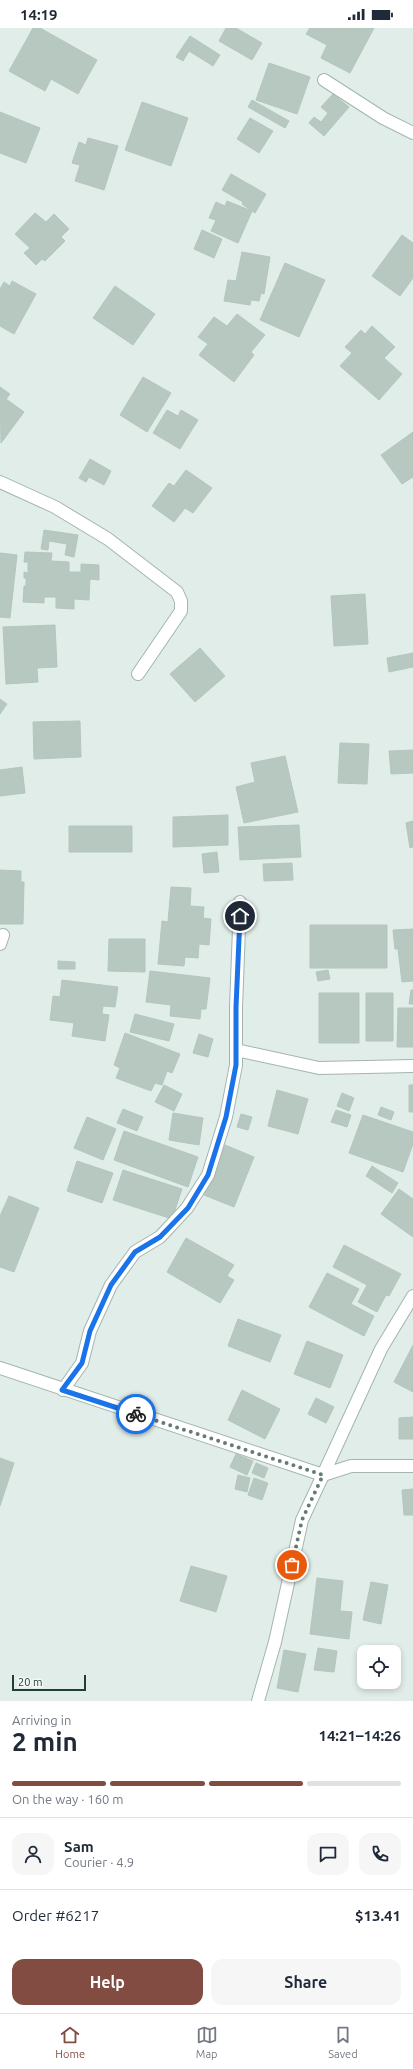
<!DOCTYPE html>
<html lang="en">
<head>
<meta charset="utf-8">
<style>
	body { margin:0; font-family:Ubuntu,sans-serif; background:#f6f6f7; color:#1f2937; height:100vh; display:flex; flex-direction:column; font-size:15px; white-space:nowrap }
	* { box-sizing:border-box; margin:0 }
	p { font-size:13px; color:#747a83 }
	.icon { flex:none; width:22px; height:22px; fill:none; stroke:currentColor; stroke-width:2; stroke-linecap:round; stroke-linejoin:round }
	.map { position:relative; height:1673px; overflow:hidden }
	.sheet { display:flex; flex-direction:column; background:#fff; flex:1 }
	.sheet>* { flex:none }
	.buttons { position:absolute; left:357px; top:1617px; display:grid; gap:8px }
	.buttons a { display:grid; place-items:center; width:44px; height:44px; border-radius:8px; background:#fff; box-shadow:0 2px 6px #0003; font-size:20px }
	.scale { position:absolute; left:12px; bottom:10px; width:74px; box-sizing:border-box; padding-left:4px; border:2px solid #203f36; border-top:0; font-size:11px; line-height:14px; white-space:nowrap; color:#203f36; -webkit-text-stroke:3px #f2f9f6; paint-order:stroke }
	.pin { position:absolute; display:grid; place-items:center; width:34px; height:34px; color:#fff; margin:-17px; border:2px solid #fff; border-radius:50%; box-shadow:0 1px 4px #0007 }
	.courier { position:absolute; display:grid; place-items:center; width:40px; height:40px; margin:-20px; border:3px solid #1a73e8; border-radius:50%; background:#fff; color:#222; box-shadow:0 1px 5px #0007 }
	.head em { font-style:normal; font-weight:600 }
	.head div { display:flex; flex-direction:column-reverse }
	.head { display:flex; align-items:center; justify-content:space-between; height:68px; padding:0 12px }
	h1 { font-size:26px; font-weight:600; line-height:30px }
	.bar { display:grid; grid-template-columns:repeat(4,1fr); gap:6px 4px; align-content:center; height:48px; padding:0 12px }
	.bar i { height:5px; border-radius:3px; background:#e0e1e3 }
	.bar .selected { background:#824c42 }
	.bar p { grid-column:span 4 }
	.line { display:flex; align-items:center; gap:10px; padding:0 12px; border-top:1px solid #e0e1e3 }
	.line div { flex:1 }
	.round { display:grid; place-items:center; flex:none; width:42px; height:42px; border-radius:12px; background:#f6f6f7 }
	.action { display:flex; gap:8px; margin-top:auto; padding:8px 12px }
	.action a { flex:1; height:46px; border-radius:12px; background:#824c42; color:#fff; font-size:16px; font-weight:600; line-height:46px; text-align:center }
	.action a+a { background:#f6f6f7; color:#1f2937 }
	.status { display:flex; justify-content:space-between; align-items:center; height:28px; padding:0 20px; background:#fff; direction:ltr }
	.status svg { height:11px; fill:currentColor }
	.dock { display:flex; justify-content:space-around; align-items:center; height:56px; border-top:1px solid #e0e1e3; background:#fff; font-size:11px; color:#747a83 }
	.dock a { display:grid; justify-items:center; gap:2px }
	.dock .selected { color:#824c42 }
	.map>svg:first-child { display:block }
	.building { fill:#b6c8c0; stroke:#b3c7be }
	.lines { fill:none; stroke-linecap:round; stroke-linejoin:round }
	.minor-casing { stroke:#a3b5af; stroke-width:14 }
	.minor { stroke:#fff; stroke-width:12 }
	.done { stroke:#647c74; stroke-width:4; stroke-dasharray:0 7.2 }
	.route { stroke:#1a73e8; stroke-width:5 }
</style>
</head>
<body>
<div class="status"><b>14:19</b><svg viewBox="0 0 49 12"><path d="M0 12V9h3v3zM5 12V6h3v6zM10 12V3h3v9zM15 12V0h3v12zM26 1h20v11H26zM47 4h2v5h-2z"/></svg></div>
<div class="map">
<svg width="413" height="1673" viewBox="0 0 413 1673">
	<rect width="100%" height="100%" fill="#e1ede8"/>
	<path class="building" d="M33,0H40L97,32L78,66L51,51L45,63L9,43Z
		M226,0H236L262,15L252,32L219,13Z
		M310,0H374L350,45L321,30L327,17L306,6Z
		M190,8L220,27L213,38L189,23L183,33L176,29Z
		M269,35L310,49L297,86L256,72Z
		M333,66L349,79L324,108L309,95L314,89L321,94L328,85L321,79Z
		M252,72L289,93L285,100L248,79Z
		M142,74L188,90L171,138L125,122Z
		M0,84L40,100L26,135L0,125Z
		M250,90L273,103L259,125L237,111Z
		M88,110L118,118L104,162L75,153L80,137L72,135L79,114L86,117Z
		M231,146L266,166L255,185L242,176L243,174L222,162Z
		M227,173L252,183L238,215L211,203L216,192L209,190L216,174L225,178Z
		M35,185L46,194L54,186L69,201L61,209L65,213L45,233L42,231L36,237L24,225L30,220L15,206Z
		M202,202L222,211L214,230L194,221Z
		M402,207L413,215V250L400,268L372,248Z
		M242,224L270,229L264,266L261,265L259,273L251,272L250,277L224,273L228,252L236,253Z
		M285,235L325,252L299,309L260,292Z
		M12,253L36,266L14,306L0,298V261L4,254L10,258Z
		M115,258L155,286L133,317L93,290Z
		M237,286L265,307L251,324L254,327L234,354L199,327L208,316L198,309L214,289L227,298Z
		M372,298L395,319L384,330L402,346L379,372L340,338L352,325L345,319L361,302L365,306Z
		M143,349L171,365L147,404L120,387Z
		M0,359L10,366L6,371L24,384L1,415Z
		M167,382L178,388L181,382L198,392L180,421L153,405Z
		M413,404V449L402,456L381,427Z
		M90,431L111,443L104,457L89,449L86,454L79,450Z
		M186,442L212,460L193,485L185,480L174,494L152,478L169,455L174,458Z
		M44,502L78,507L74,529L65,527L67,516L49,513L48,522L41,521Z
		M25,524L52,525L51,533L69,534V544H81V536L99,537V552L90,551L89,572L74,571V581L56,580V569H44V575L23,574L24,558H26V550H24V544L28,545V534H24Z
		M0,525L17,527L10,590L0,589Z
		M365,566L368,616L334,618L331,568Z
		M55,597L57,639L37,640L38,654L6,656L3,599Z
		M200,620L225,648L195,674L170,646Z
		M413,625V639L389,644L387,630Z
		M0,671L7,676L0,686Z
		M80,693L81,729L34,731L33,694Z
		M340,715L369,716L367,756L338,755Z
		M413,722V745L391,746L389,723Z
		M285,728L298,784L244,795L236,759L255,754L251,735Z
		M22,739L25,765L0,768V742Z
		M228,787V817L173,819V789Z
		M413,793V819L410,820L406,795Z
		M299,797L301,829L240,832L238,799Z
		M69,798H132V824H69Z
		M217,824L219,844L204,845L202,826Z
		M292,835L293,852L264,853L263,836Z
		M0,842L21,843V854H24L23,896H0Z
		M171,859L191,860L190,878L204,879L203,890L211,891L209,917L199,916L198,930L185,929L184,938L158,936L162,893L168,894Z
		M310,897H387V940H310Z
		M413,901V953L402,954L398,921H395L393,902Z
		M109,911H145V944L108,943Z
		M58,933L75,934V941H58Z
		M328,942L330,951L318,953L316,944Z
		M150,943L210,950L206,981H201L200,991L170,988L171,977L146,974Z
		M62,952L118,959L115,979L103,978L102,986L109,987L105,1013L72,1008L74,995L50,992L53,968L60,969Z
		M411,962H413V976H409Z
		M319,965H359V1015H319Z
		M366,965H393V1013H366Z
		M398,980H413V1019H397Z
		M135,986L174,996L169,1013L130,1004Z
		M125,1005L180,1026L172,1045L167,1043L162,1057L155,1055L151,1063L116,1050L120,1040L114,1037Z
		M199,1006L213,1011L208,1029L193,1025Z
		M164,1057L182,1066L174,1083L155,1074Z
		M409,1057H413V1084H409Z
		M277,1062L308,1071L298,1106L268,1098Z
		M342,1065L354,1070L349,1083L337,1078Z
		M381,1079L394,1084L391,1092L378,1087Z
		M123,1081L143,1089L137,1103L117,1095Z
		M336,1082L351,1087L347,1099L331,1094Z
		M173,1085L203,1090L199,1117L169,1112Z
		M241,1086L252,1089L248,1102L237,1099Z
		M363,1087L413,1104V1116L403,1144L349,1125Z
		M87,1089L116,1101L103,1132L74,1120Z
		M124,1103L198,1129L188,1159L114,1132Z
		M225,1117L254,1129L234,1179L204,1167Z
		M77,1133L113,1145L102,1175L67,1163Z
		M372,1138L398,1155L392,1165L366,1148Z
		M123,1142L182,1161L172,1191L113,1172Z
		M399,1161L413,1171V1209L381,1186Z
		M9,1168L39,1180L14,1244L0,1239V1188Z
		M186,1210L234,1237L227,1248L234,1252L220,1275L167,1244Z
		M344,1217L401,1246L389,1268L386,1267L377,1284L358,1274L367,1257L333,1239Z
		M327,1245L359,1261L351,1276L374,1288L364,1308L309,1279Z
		M238,1291L281,1307L270,1334L228,1318Z
		M307,1313L343,1327L330,1360L294,1346Z
		M413,1317V1364L394,1354Z
		M242,1362L280,1381L265,1411L228,1392Z
		M316,1370L334,1379L326,1395L308,1386Z
		M413,1389V1411H399V1390Z
		M236,1426L253,1433L247,1447L230,1439Z
		M0,1430L14,1435L0,1478Z
		M256,1435L268,1440L264,1450L252,1445Z
		M238,1447L250,1450L247,1464L235,1461Z
		M254,1450L268,1455L262,1472L248,1467Z
		M413,1461V1487H404L402,1462Z
		M191,1538L227,1548L216,1584L180,1573Z
		M317,1550L343,1553L340,1583L352,1584L349,1611L310,1606Z
		M371,1554L388,1557L381,1596L363,1592Z
		M318,1620L337,1623L334,1644L314,1642Z
		M284,1622L306,1626L298,1664L277,1660Z"/>
	<g class="lines">
		<g class="minor-casing">
			<path id="minor" d="M324,52L383,90L413,105
				M0,454L55,479L108,511L177,564L181,573V583L138,646
				M0,916L3,907
				M236,1022L319,1040L413,1038
				M0,1340L323,1447L381,1321L413,1268
				M63,1362L82,1335L90,1303L111,1257L135,1224L160,1209L187,1180L208,1147L226,1089L236,1037V979L240,874
				M258,1673L275,1614L302,1492L323,1447L351,1438H413"/>
		</g>
		<use href="#minor" class="minor"/>
	</g>
	<g class="lines">
		<path class="done" d="M136,1386L323,1447L302,1492L292,1537"/>
		<path class="route" d="M136,1386L62,1362L82,1335L90,1303L111,1257L135,1224L160,1209L188,1180L208,1147L226,1089L236,1037V979L240,888"/>
	</g>
</svg>
<div class="buttons">
<a><svg class="icon" aria-label="locate" viewBox="0 0 24 24"><circle cx="12" cy="12" r="6"/><path d="M12 2v4M12 18v4M2 12h4M18 12h4"/></svg></a>
</div>
<div class="scale">20 m</div>
<div class="pin" style="left:292px;top:1537px;background:#ea580c"><svg class="icon" aria-label="bag" viewBox="0 0 24 24"><path d="M5 8h14l-1 12H6zM9 8a3 3 0 0 1 6 0"/></svg></div>
<div class="pin" style="left:240px;top:888px;background:#1f2937"><svg class="icon" aria-label="home" viewBox="0 0 24 24"><path d="M3 11l9-7 9 7M6 9v11h12V9"/></svg></div>
<div class="courier" style="left:136px;top:1386px"><svg class="icon" aria-label="bike" viewBox="0 0 24 24"><circle cx="6" cy="16" r="4"/><circle cx="18" cy="16" r="4"/><path d="M6 16l4-8h5l3 8M10 8l3 8H6M13 5h3"/></svg></div>
</div>
<section class="sheet">
<div class="head"><div><h1>2 min</h1><p>Arriving in</p></div><em>14:21–14:26</em></div>
<div class="bar"><i class="selected"></i><i class="selected"></i><i class="selected"></i><i></i><p>On the way · 160 m</p></div>
<div class="line" style="height:72px"><a class="round"><svg class="icon" aria-label="person" viewBox="0 0 24 24"><circle cx="12" cy="8" r="4"/><path d="M4 21q1-7 8-7t8 7"/></svg></a><div><b>Sam</b><p>Courier · 4.9</p></div><a class="round"><svg class="icon" aria-label="chat" viewBox="0 0 24 24"><path d="M4 5h16v11H9l-5 4z"/></svg></a><a class="round"><svg class="icon" aria-label="phone" viewBox="0 0 24 24"><path d="M5 4h4l2 5-3 2q2 4 5 5l2-3 5 2v4C11 20 4 13 5 4z"/></svg></a></div>
<div class="line" style="height:52px"><div>Order #6217</div><b>$13.41</b></div>
<div class="action"><a>Help</a><a>Share</a></div>
</section>
<nav class="dock">
<a class="selected"><svg class="icon" aria-label="home" viewBox="0 0 24 24"><path d="M3 11l9-7 9 7M6 9v11h12V9"/></svg>Home</a>
<a><svg class="icon" aria-label="map" viewBox="0 0 24 24"><path d="M3 6l6-2 6 2 6-2v14l-6 2-6-2-6 2zM9 4v14M15 6v14"/></svg>Map</a>
<a><svg class="icon" aria-label="saved" viewBox="0 0 24 24"><path d="M7 4h10v16l-5-4-5 4z"/></svg>Saved</a>
</nav>
</body>
</html>
